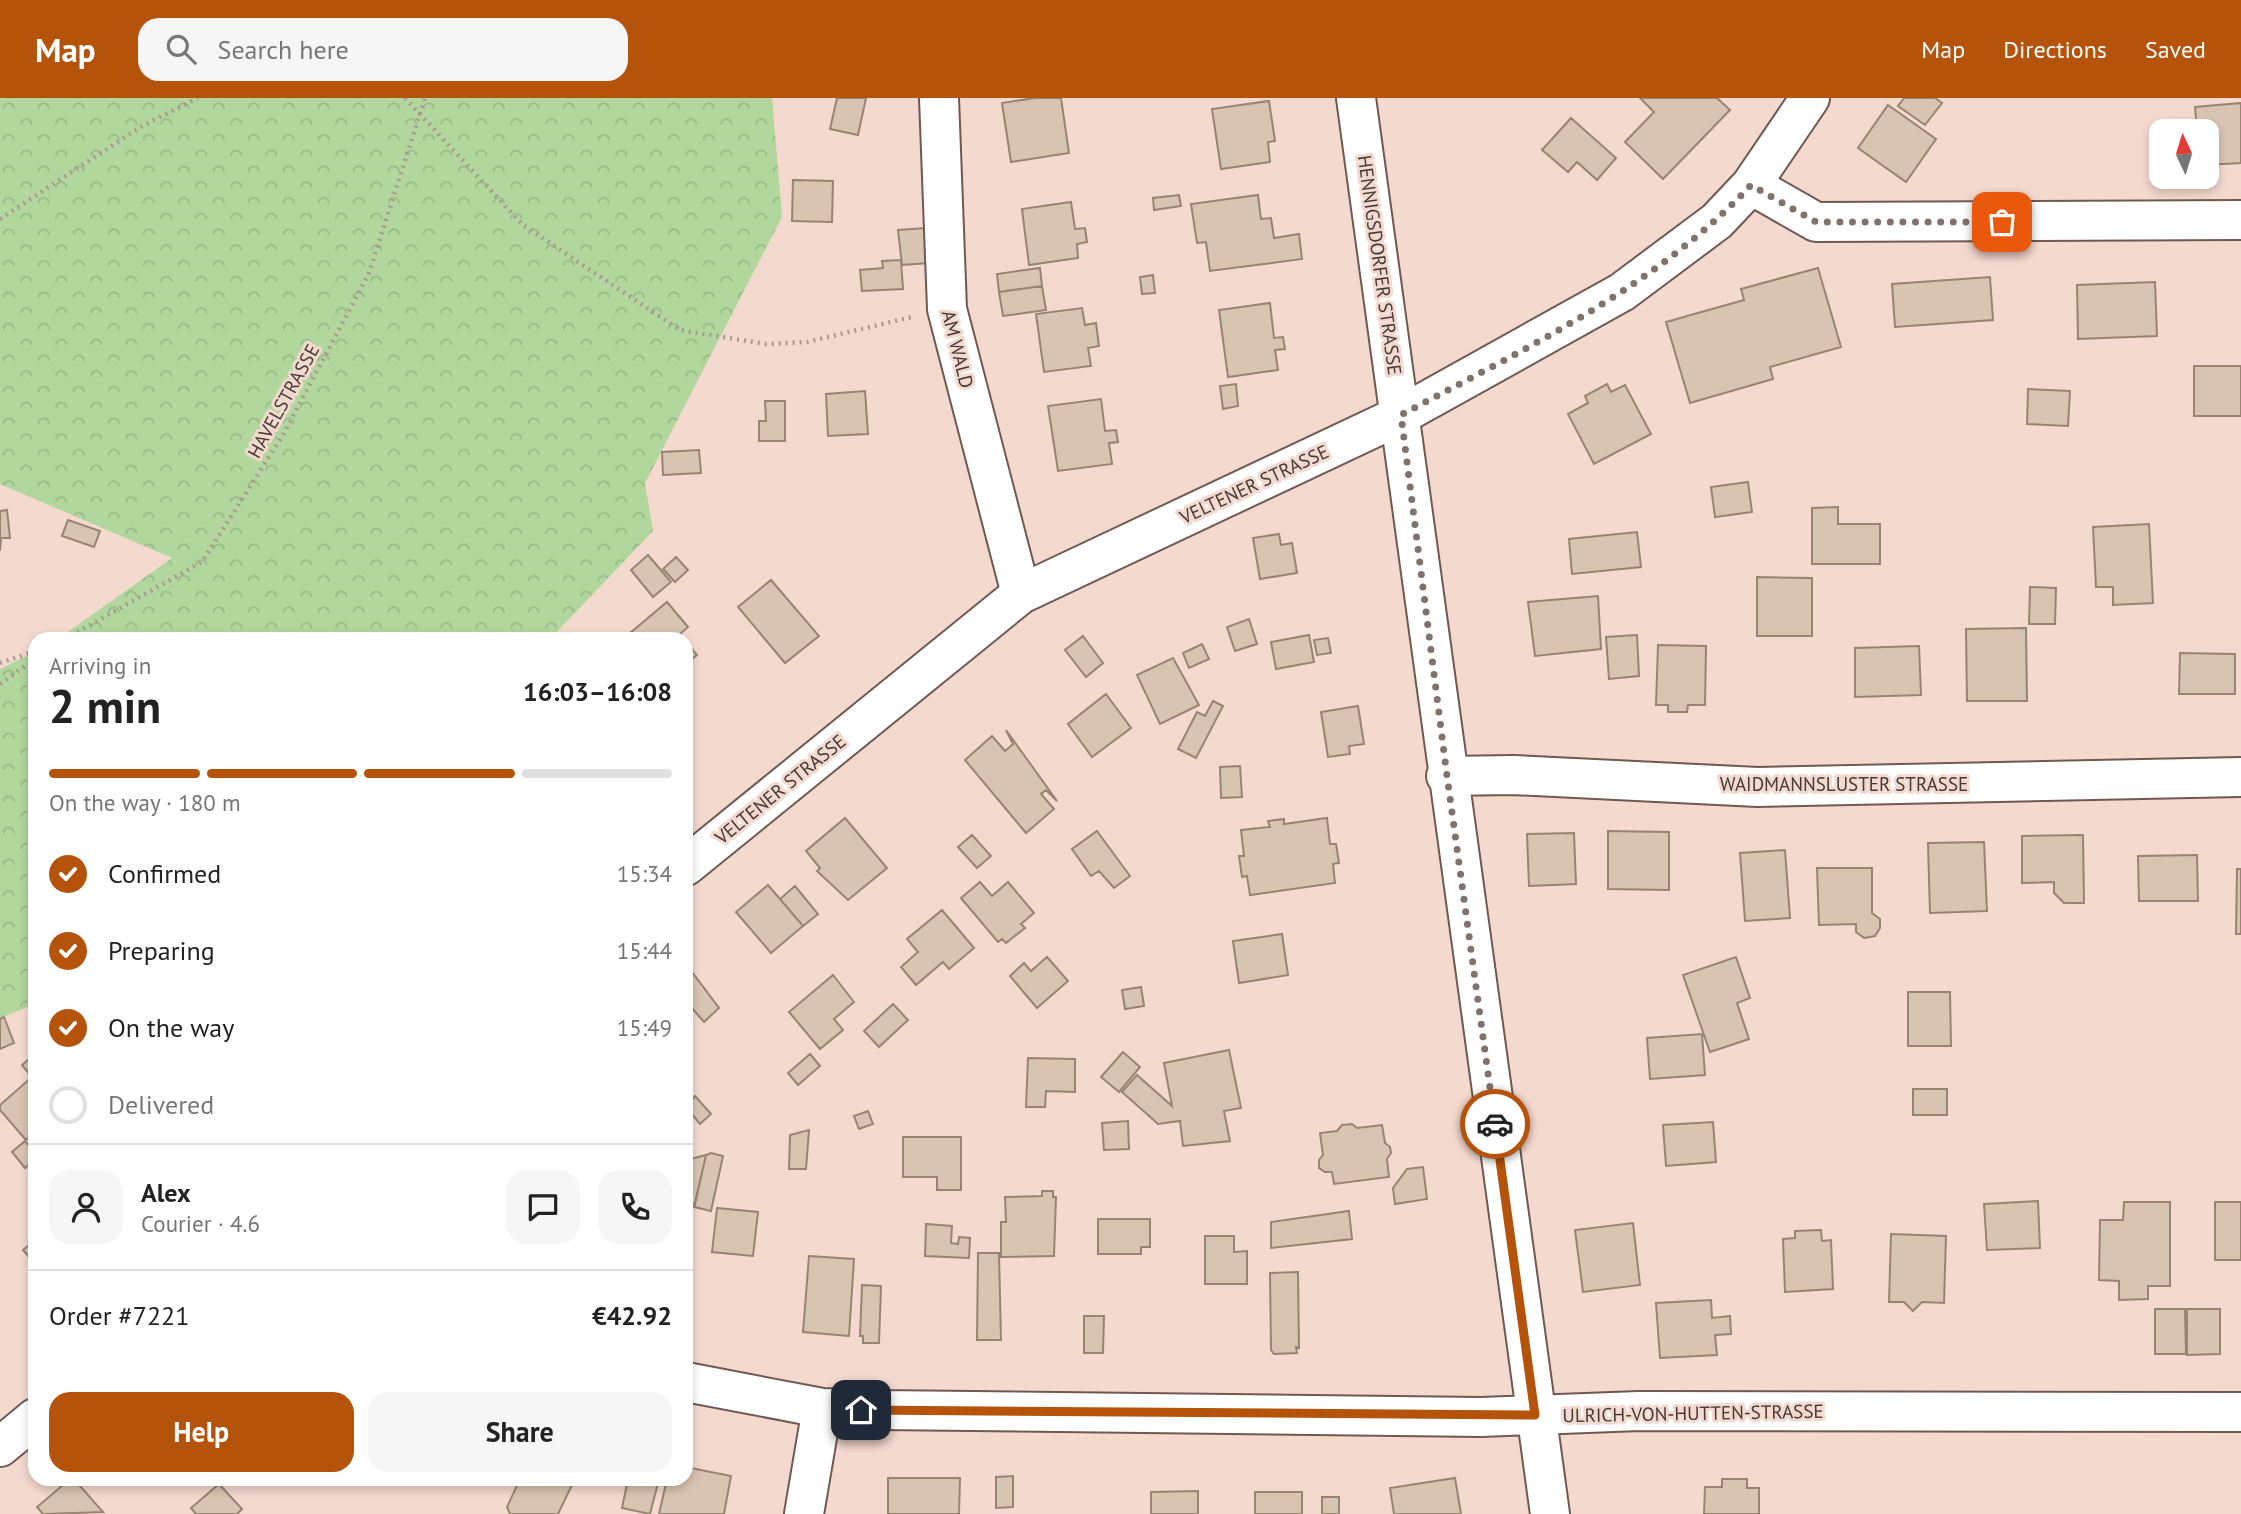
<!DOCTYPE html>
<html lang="en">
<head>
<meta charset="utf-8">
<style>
	body { margin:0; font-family:"PT Sans",sans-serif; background:#f6f6f6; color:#222; height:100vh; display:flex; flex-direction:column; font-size:26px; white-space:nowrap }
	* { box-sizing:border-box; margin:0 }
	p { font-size:23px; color:#767676 }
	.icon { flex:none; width:38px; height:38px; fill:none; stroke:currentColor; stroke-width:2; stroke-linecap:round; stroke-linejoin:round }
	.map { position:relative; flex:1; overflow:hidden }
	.details { position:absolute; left:28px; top:534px; width:665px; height:854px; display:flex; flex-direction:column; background:#fff; border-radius:21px; box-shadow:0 4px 10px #0003 }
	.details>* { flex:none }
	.needle { width:46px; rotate:356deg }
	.buttons { position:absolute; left:2149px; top:21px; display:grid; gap:14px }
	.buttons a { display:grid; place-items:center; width:70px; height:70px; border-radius:14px; background:#fff; box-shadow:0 4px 10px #0003; font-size:35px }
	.pin { position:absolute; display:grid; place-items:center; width:60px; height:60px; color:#fff; margin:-30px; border-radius:14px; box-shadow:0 4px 10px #0006 }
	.courier { position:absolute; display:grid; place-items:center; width:70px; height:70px; margin:-35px; border:5px solid #b45309; border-radius:50%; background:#fff; color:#222; box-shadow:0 2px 9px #0007 }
	.head em { font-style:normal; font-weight:700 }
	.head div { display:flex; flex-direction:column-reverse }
	.head { display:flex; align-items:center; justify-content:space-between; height:119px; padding:0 21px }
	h1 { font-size:46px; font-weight:700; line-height:52px }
	.bar { display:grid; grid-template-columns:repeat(4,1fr); gap:10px 7px; align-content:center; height:84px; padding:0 21px }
	.bar i { height:9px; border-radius:5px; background:#e0e0e0 }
	.bar .current { background:#b45309 }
	.bar p { grid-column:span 4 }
	.line { display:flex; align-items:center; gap:18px; padding:0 21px; border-top:2px solid #e0e0e0 }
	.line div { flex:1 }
	.round { display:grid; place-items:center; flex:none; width:74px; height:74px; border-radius:21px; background:#f6f6f6 }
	ol { padding:0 21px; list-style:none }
	li { display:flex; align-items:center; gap:21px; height:77px }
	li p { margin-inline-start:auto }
	li .icon { padding:7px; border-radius:50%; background:#b45309; color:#fff; stroke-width:4 }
	li:last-child { color:#767676 }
	li i { width:38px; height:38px; border:4px solid #e0e0e0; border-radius:50% }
	.primary-button { display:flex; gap:14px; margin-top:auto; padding:14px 21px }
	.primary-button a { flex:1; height:80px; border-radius:21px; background:#b45309; color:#fff; font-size:28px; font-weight:700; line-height:80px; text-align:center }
	.primary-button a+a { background:#f6f6f6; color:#222 }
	header { display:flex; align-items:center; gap:42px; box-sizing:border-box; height:98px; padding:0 35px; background:#b45309; color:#fff }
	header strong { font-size:33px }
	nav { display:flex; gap:38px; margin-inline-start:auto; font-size:24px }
	.search { width:490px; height:63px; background:#f6f6f6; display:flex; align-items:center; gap:18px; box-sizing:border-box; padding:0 24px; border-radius:21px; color:#767676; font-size:26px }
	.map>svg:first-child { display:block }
	.forest { fill:url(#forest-crowns) }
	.building { fill:#d8c4b2; stroke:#978473; stroke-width:2 }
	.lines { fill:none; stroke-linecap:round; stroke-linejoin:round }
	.street-casing { stroke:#705951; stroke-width:42 }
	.path { stroke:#ac9790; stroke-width:4.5; stroke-dasharray:2 5; stroke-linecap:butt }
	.street { stroke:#fff; stroke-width:38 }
	.done { stroke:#82726c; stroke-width:7; stroke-dasharray:0 12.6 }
	.route { stroke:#b45309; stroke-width:9 }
	.labels { text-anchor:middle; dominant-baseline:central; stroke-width:6; stroke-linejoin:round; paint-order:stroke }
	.street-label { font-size:19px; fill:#453a36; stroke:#f4d9cf }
</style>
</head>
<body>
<header>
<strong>Map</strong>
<div class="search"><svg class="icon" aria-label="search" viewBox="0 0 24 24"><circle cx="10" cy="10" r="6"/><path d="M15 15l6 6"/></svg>Search here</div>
<nav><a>Map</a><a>Directions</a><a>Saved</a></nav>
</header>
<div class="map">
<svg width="2241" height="1416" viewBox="0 0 2241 1416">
	<defs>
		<pattern id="forest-crowns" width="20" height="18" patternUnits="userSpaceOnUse" patternTransform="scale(1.75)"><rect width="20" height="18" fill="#b1d79d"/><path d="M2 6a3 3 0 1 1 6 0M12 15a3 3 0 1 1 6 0" fill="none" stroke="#9ab988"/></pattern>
	</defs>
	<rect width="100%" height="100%" fill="#f4d9cf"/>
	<path class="forest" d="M0,0H772L782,119L645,385L653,433L550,541H58L172,460L0,386Z
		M35,554V906L0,920V571Z"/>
	<path class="building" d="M837,0H866L858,37L830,31Z
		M1035,0H1061L1069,55L1011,64L1002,5Z
		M1640,0H1717L1730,12L1663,81L1625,44L1654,14Z
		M1904,0H1935L1942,5L1925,27L1898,8Z
		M1269,3L1275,43L1268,44L1270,64L1221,71L1212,11Z
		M2241,5V65L2207,67V33H2197L2195,9Z
		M1888,7L1936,41L1906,84L1858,50Z
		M1571,20L1616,60L1597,82L1577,64L1568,74L1542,52Z
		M793,82L833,83L832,124L792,123Z
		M1179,97L1181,108L1154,112L1153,100Z
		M1258,97L1261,121L1271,120L1274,140L1299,136L1302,161L1210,173L1206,144L1197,145L1191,106Z
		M1071,104L1075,131L1085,130L1087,144L1077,146L1078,160L1029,167L1022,111Z
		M926,130L929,165L902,167L898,132Z
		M901,162L903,191L862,193L860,172L883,170L882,163Z
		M1040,170L1042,188L999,194L997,176Z
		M1818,170L1841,249L1770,269L1773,281L1690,305L1666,224L1744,202L1741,191Z
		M1153,177L1155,195L1142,196L1140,179Z
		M1990,179L1993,222L1895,229L1892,186Z
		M2155,184L2157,238L2078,241L2077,187Z
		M1042,188L1046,212L1003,218L999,194Z
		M1270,205L1274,240L1283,239L1285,251L1275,252L1278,272L1228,279L1219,212Z
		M1082,210L1085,227L1096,225L1099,248L1088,250L1091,268L1044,274L1036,216Z
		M2194,268H2241V318H2194Z
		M1236,286L1238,308L1223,311L1220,288Z
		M1607,286L1611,294L1625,287L1651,336L1594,366L1568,316L1588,305L1585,298Z
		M2028,291L2070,293L2068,328L2027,326Z
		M865,293L868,336L828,338L826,296Z
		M1101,301L1105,333L1116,332L1118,344L1109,345L1112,366L1058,373L1048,308Z
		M765,303H785V343H759V323H766Z
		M699,352L701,375L663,377L662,354Z
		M1748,384L1752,414L1715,419L1711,389Z
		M1838,409V426H1880V466H1812V410Z
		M7,412L10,440H1L0,453V413Z
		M68,422L100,433L94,449L62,438Z
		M2149,426L2153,505L2113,507V489H2096L2093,429Z
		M1637,434L1641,469L1572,476L1569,441Z
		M1279,436L1281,447L1292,445L1297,475L1260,481L1253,440Z
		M648,457L671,484L653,499L631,472Z
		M676,459L688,472L675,484L663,471Z
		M1757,479L1812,480V538H1757Z
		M771,482L819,538L785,565L738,509Z
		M2030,489L2056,490L2055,526H2029Z
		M1598,498L1601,551L1535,558L1528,504Z
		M667,504L688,529L680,536L684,541H633L629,536Z
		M1249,521L1257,546L1235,553L1227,529Z
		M2026,530L2027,603H1967L1966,531Z
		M1309,537L1314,564L1276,571L1271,544Z
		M1637,537L1639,578L1609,581L1606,539Z
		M1083,538L1103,565L1086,579L1065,552Z
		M1328,540L1331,555L1317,557L1314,542Z
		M686,544L697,557L686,566Z
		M1202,546L1209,561L1189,570L1183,555Z
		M1658,547L1706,548L1705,607H1688L1687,614H1668V607H1656Z
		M1919,548L1921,597L1855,599V550Z
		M2180,555L2235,556V596H2179Z
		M1173,560L1199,607L1160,626L1137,577Z
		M1106,596L1131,630L1092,659L1068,626Z
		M1213,603L1223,608L1196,660L1178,651L1197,614L1205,618Z
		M1358,608L1364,646L1349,648L1350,656L1328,659L1321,614Z
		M1006,632L1057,703L1046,692L1041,696L1054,711L1026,735L965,662L992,638L1005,653L1013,646Z
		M1240,668L1242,699L1221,700L1220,669Z
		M845,720L887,770L848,802L817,773L820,770L806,753Z
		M1327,720L1330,746H1336L1339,765L1333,766L1335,785L1250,797L1247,778L1242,779L1239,758H1244L1241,732L1270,729L1268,723L1284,721V726Z
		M1097,733L1130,778L1114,790L1099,773L1091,778L1072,751Z
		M1608,733L1669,734V792L1608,791Z
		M1574,735L1576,786L1529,788L1527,736Z
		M972,737L991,758L977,770L958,749Z
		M2083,737L2084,805H2064L2054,795V784L2022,785V738Z
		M1984,744L1987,813L1930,815L1928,745Z
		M1785,752L1790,820L1745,823L1740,755Z
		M2197,757L2198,803H2139L2138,758Z
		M1817,770H1872V815L1880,821V830L1875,838L1864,840L1856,834V826L1819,827Z
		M2237,771H2241V836H2236Z
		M980,784L992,798L1008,784L1034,815L1021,826L1025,830L1006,845L1002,841L998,844L961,800Z
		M768,787L803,828L771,855L736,814Z
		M795,788L818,816L803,828L780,801Z
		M942,812L974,850L949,871L943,864L916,887L901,869L918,854L907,841Z
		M1282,836L1288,877L1239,885L1233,843Z
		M1047,859L1068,883L1037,910L1010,878L1024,865L1031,873Z
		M1736,859L1750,900L1737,905L1749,941L1710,954L1683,877Z
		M686,866L719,910L704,924L691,909L686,913Z
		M833,877L854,904L834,921L843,932L820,951L789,914Z
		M1141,889L1144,908L1125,911L1122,892Z
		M1908,894H1950L1951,948H1908Z
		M893,906L908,922L879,949L864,933Z
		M4,919L14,945L0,951V921Z
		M1702,936L1705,977L1650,981L1647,940Z
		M1229,952L1241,1010L1224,1013L1230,1043L1183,1048L1180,1023L1158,1026L1122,994L1137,977L1172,1008L1164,965Z
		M1123,954L1140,969L1119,994L1101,979Z
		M35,956V1034L26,1042L0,1012V1007L32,979L22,967Z
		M810,956L820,968L798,987L788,975Z
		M1028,960L1075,961V994L1046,993L1045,1009H1026Z
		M1913,991H1947V1017H1913Z
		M695,998L711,1016L700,1026L686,1009Z
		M868,1013L873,1026L859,1031L854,1018Z
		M1128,1023L1129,1051L1104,1052L1102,1025Z
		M1713,1024L1716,1064L1666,1068L1663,1027Z
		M1352,1026L1357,1030L1382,1027L1385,1045L1390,1049L1391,1055L1387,1061L1389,1079L1334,1086L1332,1074H1325L1319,1070V1062L1323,1057L1320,1035L1337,1033L1342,1027Z
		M809,1032L806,1071H789L790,1037Z
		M903,1039H961V1092H937V1079H903Z
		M25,1043L35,1055V1061L25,1070L12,1054Z
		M711,1055L723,1058L711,1113L694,1109L706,1057Z
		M706,1057L695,1106L686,1104L687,1062Z
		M1423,1069L1427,1101L1395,1106L1393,1090L1407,1071Z
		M1042,1093H1053V1099H1056L1054,1158L1001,1159V1124H1006L1005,1099L1042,1098Z
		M2038,1103L2040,1150L1987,1152L1984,1106Z
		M2124,1104H2170V1188H2148V1201L2119,1202V1183L2099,1182L2100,1122H2123Z
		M2215,1104H2241V1162H2215Z
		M717,1110L758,1114L753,1158L712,1154Z
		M1349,1113L1352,1141L1271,1150V1124Z
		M1098,1121H1150V1149H1141V1156H1098Z
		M1633,1125L1640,1187L1583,1194L1575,1132Z
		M926,1126L952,1128L951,1145L958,1146L959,1139L970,1140L969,1160L925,1158Z
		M1821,1132L1822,1143L1831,1142L1833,1191L1785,1194L1783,1141L1795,1140V1133Z
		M1891,1136L1946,1138L1944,1205L1922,1204L1913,1213L1904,1204H1889Z
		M1205,1138H1234V1154L1247,1153V1186H1205Z
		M35,1142V1166L23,1152Z
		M978,1155H999L1001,1242H977Z
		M809,1158L854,1161L849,1238L803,1234Z
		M1298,1174L1299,1250L1296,1249L1297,1255L1274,1256L1271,1252L1270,1175Z
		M862,1187L881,1188L879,1245H863V1238H860Z
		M1711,1202L1712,1220L1730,1218L1731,1236L1715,1237L1717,1257L1660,1260L1656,1205Z
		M2155,1211H2185L2186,1256H2155Z
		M2187,1211H2220V1256L2187,1257Z
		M1084,1218H1104L1103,1255H1084Z
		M686,1369L731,1378L724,1416H659L667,1381H686Z
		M1013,1378V1409L996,1410V1379Z
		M888,1380H960L959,1416H888Z
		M1455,1380L1461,1416H1394L1390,1390Z
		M70,1381H74L103,1414L43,1416L37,1409Z
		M520,1381H558L572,1387L558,1416H510L507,1409Z
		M628,1381H659L650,1416L622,1410Z
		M1722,1381H1747V1390H1759V1416H1704L1705,1389H1722Z
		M219,1386L242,1411L237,1416H196L191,1410Z
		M1198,1393V1416H1151V1394Z
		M1255,1394H1302V1416H1255Z
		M1322,1399H1339V1416H1322Z"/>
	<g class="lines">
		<g class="street-casing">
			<path id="street" d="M939,0L947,211L1021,496
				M1356,0L1550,1416
				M1751,87L1816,124L2241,122
				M1446,678L1513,677L1758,689L2241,679
				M686,768L1021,496L1401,317L1622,194L1717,123L1751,87L1810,0
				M686,1284L822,1310L880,1312L1481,1319L1639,1313L2241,1314
				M0,1349L35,1320
				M804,1416L822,1310"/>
		</g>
		<path class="path" d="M405,0L523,127L680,232L766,246L807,244L912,219
			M0,121L142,28L198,0
			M65,541L202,464L283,337L369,175L425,0
			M0,565L35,553
			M0,586L35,561"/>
		<use href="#street" class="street"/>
	</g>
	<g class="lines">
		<path class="done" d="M1495,1026L1447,678L1401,317C1524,251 1655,190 1751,87L1816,124H2002"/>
		<path class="route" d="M861,1312L1535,1317L1495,1026"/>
	</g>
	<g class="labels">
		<g class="street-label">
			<text transform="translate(1380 167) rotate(82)">HENNIGSDORFER STRASSE</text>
			<text transform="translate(958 251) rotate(76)">AM WALD</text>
			<text transform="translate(283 303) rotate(-61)">HAVELSTRASSE</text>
			<text transform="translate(1254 386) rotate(-25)">VELTENER STRASSE</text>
			<text x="1844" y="686">WAIDMANNSLUSTER STRASSE</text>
			<text transform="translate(780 691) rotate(-39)">VELTENER STRASSE</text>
			<text transform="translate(1693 1315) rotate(-1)">ULRICH-VON-HUTTEN-STRASSE</text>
		</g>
	</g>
</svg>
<div class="buttons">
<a><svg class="needle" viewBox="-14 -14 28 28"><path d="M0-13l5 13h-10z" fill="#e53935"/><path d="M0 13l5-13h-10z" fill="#767676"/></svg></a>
</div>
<div class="pin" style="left:2002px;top:124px;background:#ea580c"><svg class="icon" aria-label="bag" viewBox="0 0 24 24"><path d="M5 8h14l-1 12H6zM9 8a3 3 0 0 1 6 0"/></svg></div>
<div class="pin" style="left:861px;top:1312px;background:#1f2937"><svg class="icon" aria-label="home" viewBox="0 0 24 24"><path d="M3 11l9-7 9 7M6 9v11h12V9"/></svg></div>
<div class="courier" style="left:1495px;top:1026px"><svg class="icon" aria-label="car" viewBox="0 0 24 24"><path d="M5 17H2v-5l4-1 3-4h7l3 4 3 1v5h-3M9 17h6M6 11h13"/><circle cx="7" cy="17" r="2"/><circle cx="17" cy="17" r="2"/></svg></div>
<section class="details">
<div class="head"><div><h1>2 min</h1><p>Arriving in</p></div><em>16:03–16:08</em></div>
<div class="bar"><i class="current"></i><i class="current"></i><i class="current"></i><i></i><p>On the way · 180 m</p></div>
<ol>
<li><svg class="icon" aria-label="check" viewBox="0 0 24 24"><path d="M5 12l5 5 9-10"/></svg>Confirmed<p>15:34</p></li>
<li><svg class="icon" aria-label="check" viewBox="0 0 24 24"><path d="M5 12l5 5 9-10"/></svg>Preparing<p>15:44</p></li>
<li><svg class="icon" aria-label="check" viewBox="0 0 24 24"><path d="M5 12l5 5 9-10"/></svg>On the way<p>15:49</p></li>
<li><i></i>Delivered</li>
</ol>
<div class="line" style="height:126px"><a class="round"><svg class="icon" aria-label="person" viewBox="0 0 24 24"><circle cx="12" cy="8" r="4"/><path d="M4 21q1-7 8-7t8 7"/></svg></a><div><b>Alex</b><p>Courier · 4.6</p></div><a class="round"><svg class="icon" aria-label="chat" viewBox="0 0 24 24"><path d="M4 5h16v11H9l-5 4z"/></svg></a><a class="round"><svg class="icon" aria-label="phone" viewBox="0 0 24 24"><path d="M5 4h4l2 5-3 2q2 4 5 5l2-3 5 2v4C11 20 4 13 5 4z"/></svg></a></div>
<div class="line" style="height:91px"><div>Order #7221</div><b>€42.92</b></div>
<div class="primary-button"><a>Help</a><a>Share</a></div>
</section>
</div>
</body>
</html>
